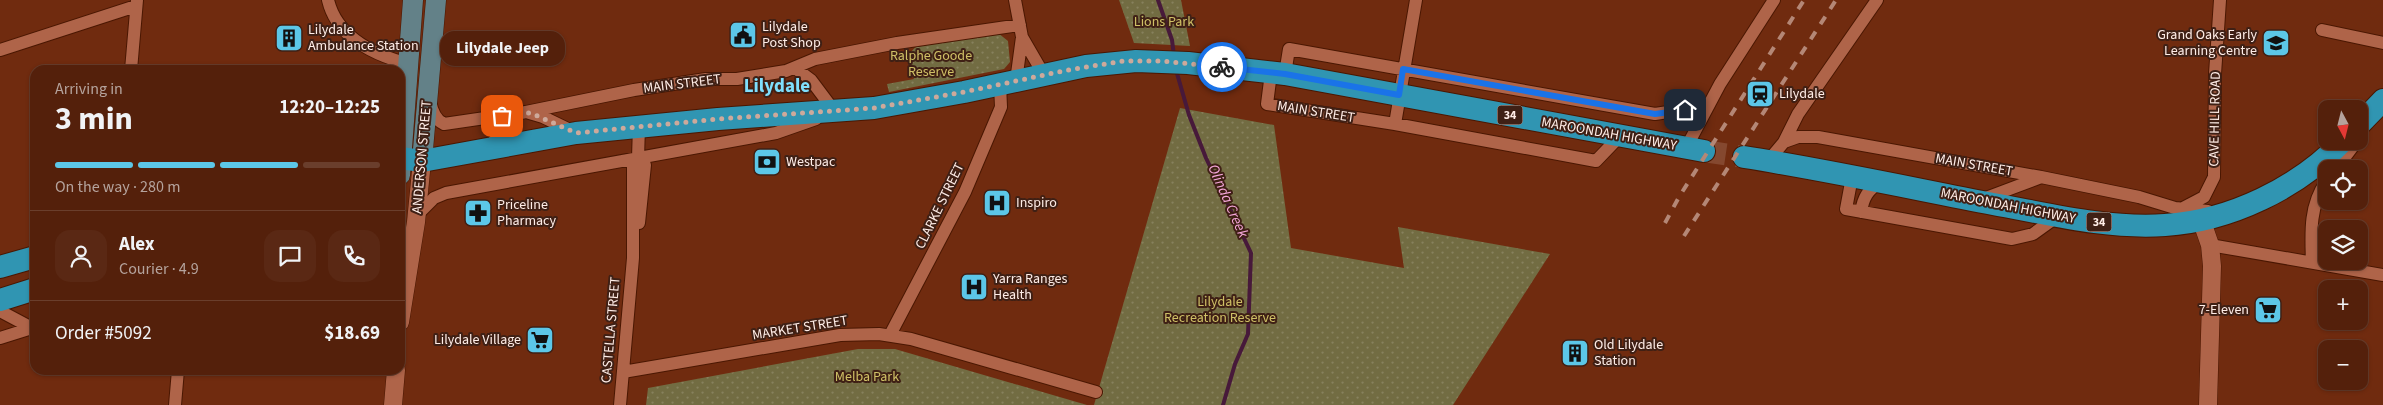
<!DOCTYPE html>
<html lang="en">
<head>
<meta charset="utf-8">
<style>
	body { margin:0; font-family:"Source Sans 3",sans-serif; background:#5a2814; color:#f1f3f6; height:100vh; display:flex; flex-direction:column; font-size:19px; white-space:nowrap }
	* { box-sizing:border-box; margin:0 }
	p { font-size:16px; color:#b5a39d }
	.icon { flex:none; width:28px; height:28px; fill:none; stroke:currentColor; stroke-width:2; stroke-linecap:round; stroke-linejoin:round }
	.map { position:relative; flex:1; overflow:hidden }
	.sheet { position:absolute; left:30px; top:65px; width:375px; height:310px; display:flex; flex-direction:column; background:#54200b; border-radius:15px; box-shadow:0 1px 4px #0004,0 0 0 1px #6a3e2c }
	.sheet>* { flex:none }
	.needle { width:32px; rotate:173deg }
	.buttons { position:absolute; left:2318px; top:100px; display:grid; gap:10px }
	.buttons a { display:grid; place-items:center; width:50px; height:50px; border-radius:10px; background:#54200b; box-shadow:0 1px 4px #0004,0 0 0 1px #6a3e2c; font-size:25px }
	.pin { position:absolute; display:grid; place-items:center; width:42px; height:42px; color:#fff; margin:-21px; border-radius:10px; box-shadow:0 2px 8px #0006 }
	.courier { position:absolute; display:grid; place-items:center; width:50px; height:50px; margin:-25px; border:4px solid #1a73e8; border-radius:50%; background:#fff; color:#222; box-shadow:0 1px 6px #0007 }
	.bubble { position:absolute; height:35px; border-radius:15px; background:#54200b; box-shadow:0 1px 4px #0004,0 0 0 1px #6a3e2c; font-size:16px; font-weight:700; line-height:35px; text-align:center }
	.head em { font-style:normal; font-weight:700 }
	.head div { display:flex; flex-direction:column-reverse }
	.head { display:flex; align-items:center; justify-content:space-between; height:85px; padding:0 25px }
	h1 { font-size:32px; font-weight:700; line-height:38px }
	.bar { display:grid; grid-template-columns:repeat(4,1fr); gap:8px 5px; align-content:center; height:60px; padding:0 25px }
	.bar i { height:6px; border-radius:4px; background:#6a3e2c }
	.bar .active { background:#5cc7e8 }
	.bar p { grid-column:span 4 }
	.line { display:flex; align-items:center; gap:12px; padding:0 25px; border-top:1px solid #6a3e2c }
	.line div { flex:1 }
	.round { display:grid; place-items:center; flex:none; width:52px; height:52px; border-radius:15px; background:#5a2814 }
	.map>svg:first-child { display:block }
	.park { fill:url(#park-dots) }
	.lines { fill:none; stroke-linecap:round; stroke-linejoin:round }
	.stream { stroke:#47193a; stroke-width:4 }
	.highway-tunnel { stroke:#85482f; stroke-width:22; stroke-dasharray:22 11; stroke-linecap:butt }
	.street-casing { stroke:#4a1702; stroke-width:14 }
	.secondary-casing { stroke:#4a1702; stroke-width:19 }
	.primary-casing { stroke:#4a1702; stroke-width:21 }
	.highway-casing { stroke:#4a1702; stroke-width:24 }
	.street { stroke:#af6449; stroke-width:12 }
	.secondary { stroke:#af6449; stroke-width:18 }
	.primary { stroke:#638188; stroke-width:20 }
	.highway { stroke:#3095b2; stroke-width:22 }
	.rail { stroke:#b48776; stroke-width:4; stroke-dasharray:9 9; stroke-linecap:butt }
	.done { stroke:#cda99b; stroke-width:5; stroke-dasharray:0 9 }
	.route { stroke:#1a73e8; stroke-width:6 }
	.labels { text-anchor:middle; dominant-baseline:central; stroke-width:4; stroke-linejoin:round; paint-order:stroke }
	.shield { fill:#3f2015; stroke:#c5b0a8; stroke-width:1 }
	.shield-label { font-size:12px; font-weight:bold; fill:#ffede7 }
	.park-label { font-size:14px; fill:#cfc066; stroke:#3f2015 }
	.poi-label { font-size:14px; fill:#ffede7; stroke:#3f2015; text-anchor:start }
	.street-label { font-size:14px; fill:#ffede7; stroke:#3f2015 }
	.water-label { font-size:15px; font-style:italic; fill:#f5a6da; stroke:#3f2015 }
	.district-label { font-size:19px; font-weight:bold; fill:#7fdffd; stroke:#3f2015 }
</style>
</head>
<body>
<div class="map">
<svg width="2383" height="405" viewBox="0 0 2383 405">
	<defs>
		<pattern id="park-dots" width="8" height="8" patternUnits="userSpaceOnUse" patternTransform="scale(1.25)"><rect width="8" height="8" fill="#726c42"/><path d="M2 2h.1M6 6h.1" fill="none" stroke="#87815d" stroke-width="1.8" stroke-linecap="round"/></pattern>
	</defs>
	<rect width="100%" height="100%" fill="#702b0f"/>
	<path class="park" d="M1119,0H1181L1190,46L1134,43Z
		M998,33L1008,41L1010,62L1004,69L889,92L887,84L914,79C909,68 904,56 916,47Z
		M1180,108L1274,125L1291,248L1404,268L1398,227L1550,254L1453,405H1094Z
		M858,349H895L1087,405H646L648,388Z"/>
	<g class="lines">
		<path class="stream" d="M1158,0L1172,40L1174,56
			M1176,70L1189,115L1206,158L1251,253L1248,334L1235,364L1223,405"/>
		<path class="highway-tunnel" d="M1704,151L1744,157"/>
		<g class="street-casing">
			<path id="street" d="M328,0C337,38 374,55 409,64
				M1015,0L1022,37L1044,75
				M2322,30L2383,43
				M0,50L136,6
				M795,68L811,80L835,112
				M131,70L137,0
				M1271,73L1267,104L1395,124L1596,161L1620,136
				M1285,74L1289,49L1655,114L1681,110L1703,116
				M1016,81L1022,37
				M430,101C432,111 435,120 444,124L526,112L543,117L574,132
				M521,113L634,90L706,79H737L786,71L815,59L897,43L1020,25
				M1395,124L1416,0
				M1784,142L1798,137H1818L2041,177L2139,197L2175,208L2208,211
				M489,147L518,113
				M1686,148L1720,84L1774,0
				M638,158L645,165L639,223
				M1768,161L1784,142L1798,114L1877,0
				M2336,169L2357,141
				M1852,177L1846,209L2012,239L2033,234L2058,216
				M1983,199L2039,178
				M2183,208L2204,197L2214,177L2215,74L2220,0
				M1861,212C1863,198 1868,189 1881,182
				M417,215L434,198L446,193L776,133L816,119
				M2210,245L2383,275
				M2312,262C2311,234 2309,206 2326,182
				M0,311L32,328
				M890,335L965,192L1001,107L1000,84
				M0,338L35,327
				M623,372L840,335L879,334L911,339L1096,392
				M175,405L178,370
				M620,405L633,258V165L638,158L639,126"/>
		</g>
		<g class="secondary-casing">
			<path id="secondary" d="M2201,219L2210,245L2212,266L2208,405
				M400,322L416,222L422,161
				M393,405L396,370"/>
		</g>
		<g class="primary-casing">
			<path id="primary" d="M422,161L436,0
				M400,175L413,0"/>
		</g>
		<g class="highway-casing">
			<path id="highway" d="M2359,125L2383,100
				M1744,157C1827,170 1910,188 1993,204C2049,214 2107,229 2165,225C2230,221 2298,188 2343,141
				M400,158L422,161L576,133L718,119L874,108L964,92L1086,66L1136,61L1188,63L1285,74L1704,151
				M0,267L35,257
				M0,300L35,289"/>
		</g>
		<use href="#street" class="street"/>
		<use href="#secondary" class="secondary"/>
		<use href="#primary" class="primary"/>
		<use href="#highway" class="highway"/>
		<path class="rail" d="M1665,223L1679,197L1804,0
			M1684,236L1836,0"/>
	</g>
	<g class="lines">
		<path class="done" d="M502,116L524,112L533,114L576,133L718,119L874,108L964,92L1068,70L1124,61H1161L1222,67"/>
		<path class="route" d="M1222,67L1285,74L1399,95L1403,69L1655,114L1685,110"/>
	</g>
	<defs>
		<g id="civic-square" transform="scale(1.4375)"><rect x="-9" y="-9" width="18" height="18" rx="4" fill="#5cc7e8" stroke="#3f2015"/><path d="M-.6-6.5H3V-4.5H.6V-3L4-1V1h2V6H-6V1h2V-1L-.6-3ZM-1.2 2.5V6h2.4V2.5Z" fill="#111"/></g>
		<g id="building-square" transform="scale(1.4375)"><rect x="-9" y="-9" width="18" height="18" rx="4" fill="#5cc7e8" stroke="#3f2015"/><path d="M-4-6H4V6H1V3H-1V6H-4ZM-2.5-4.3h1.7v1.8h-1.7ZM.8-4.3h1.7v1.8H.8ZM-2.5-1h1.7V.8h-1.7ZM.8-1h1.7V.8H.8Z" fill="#111"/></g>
		<g id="school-square" transform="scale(1.4375)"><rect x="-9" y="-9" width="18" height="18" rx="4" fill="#5cc7e8" stroke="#3f2015"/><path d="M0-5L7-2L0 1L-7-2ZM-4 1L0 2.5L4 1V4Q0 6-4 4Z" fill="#111"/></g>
		<g id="station-square" transform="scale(1.4375)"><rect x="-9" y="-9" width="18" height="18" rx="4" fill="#5cc7e8" stroke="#3f2015"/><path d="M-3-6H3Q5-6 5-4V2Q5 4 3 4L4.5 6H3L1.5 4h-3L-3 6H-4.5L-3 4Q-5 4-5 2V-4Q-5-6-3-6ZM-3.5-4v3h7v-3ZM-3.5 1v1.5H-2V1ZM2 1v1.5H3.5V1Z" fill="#111"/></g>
		<g id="bank-square" transform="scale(1.4375)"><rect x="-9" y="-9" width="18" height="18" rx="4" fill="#5cc7e8" stroke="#3f2015"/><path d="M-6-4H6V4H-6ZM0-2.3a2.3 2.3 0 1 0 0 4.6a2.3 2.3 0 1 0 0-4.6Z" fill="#111"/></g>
		<g id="hospital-square" transform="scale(1.4375)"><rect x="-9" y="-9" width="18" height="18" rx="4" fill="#5cc7e8" stroke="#3f2015"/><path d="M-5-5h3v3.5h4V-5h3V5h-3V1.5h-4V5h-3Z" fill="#111"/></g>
		<g id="pharmacy-square" transform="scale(1.4375)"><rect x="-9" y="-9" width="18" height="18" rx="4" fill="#5cc7e8" stroke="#3f2015"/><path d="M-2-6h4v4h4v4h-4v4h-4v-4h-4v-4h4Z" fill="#111"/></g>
		<g id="supermarket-square" transform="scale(1.4375)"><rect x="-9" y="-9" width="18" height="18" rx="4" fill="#5cc7e8" stroke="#3f2015"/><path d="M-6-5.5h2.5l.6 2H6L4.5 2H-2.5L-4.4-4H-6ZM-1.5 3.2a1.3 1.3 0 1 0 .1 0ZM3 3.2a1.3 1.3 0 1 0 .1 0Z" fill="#111"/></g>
	</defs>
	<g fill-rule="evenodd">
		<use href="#civic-square" x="743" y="35"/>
		<use href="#building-square" x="289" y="38"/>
		<use href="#school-square" x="2276" y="43"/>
		<use href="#station-square" x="1760" y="94"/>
		<use href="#bank-square" x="767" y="162"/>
		<use href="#hospital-square" x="997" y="203"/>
		<use href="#pharmacy-square" x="478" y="213"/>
		<use href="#hospital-square" x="974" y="287"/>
		<use href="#supermarket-square" x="2268" y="310"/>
		<use href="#supermarket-square" x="540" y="340"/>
		<use href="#building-square" x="1575" y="353"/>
	</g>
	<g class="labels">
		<g class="shield">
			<rect x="1497.5" y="105.5" width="25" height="19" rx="4"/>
			<rect x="2086.5" y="212.5" width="25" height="19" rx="4"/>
		</g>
		<g class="shield-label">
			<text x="1510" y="115">34</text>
			<text x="2099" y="222">34</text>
		</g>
		<g class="park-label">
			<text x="1164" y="22">Lions Park</text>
			<text x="931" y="56">Ralphe Goode<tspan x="931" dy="16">Reserve</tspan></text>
			<text x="1220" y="302">Lilydale<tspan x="1220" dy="16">Recreation Reserve</tspan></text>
			<text x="867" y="377">Melba Park</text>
		</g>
		<g class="poi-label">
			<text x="762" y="27">Lilydale<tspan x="762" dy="16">Post Shop</tspan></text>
			<text x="308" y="30">Lilydale<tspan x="308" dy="16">Ambulance Station</tspan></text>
			<text x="2257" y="35" text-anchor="end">Grand Oaks Early<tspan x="2257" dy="16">Learning Centre</tspan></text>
			<text x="1779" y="94">Lilydale</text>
			<text x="786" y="162">Westpac</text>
			<text x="1016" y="203">Inspiro</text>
			<text x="497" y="205">Priceline<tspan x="497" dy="16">Pharmacy</tspan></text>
			<text x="993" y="279">Yarra Ranges<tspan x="993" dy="16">Health</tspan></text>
			<text x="2249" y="310" text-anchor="end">7-Eleven</text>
			<text x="521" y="340" text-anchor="end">Lilydale Village</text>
			<text x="1594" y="345">Old Lilydale<tspan x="1594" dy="16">Station</tspan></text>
		</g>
		<g class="street-label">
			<text transform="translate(682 84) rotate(-7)">MAIN STREET</text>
			<text transform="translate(1316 112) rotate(9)">MAIN STREET</text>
			<text transform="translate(2215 119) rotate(-89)">CAVE HILL ROAD</text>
			<text transform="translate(1609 134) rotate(10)">MAROONDAH HIGHWAY</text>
			<text transform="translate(422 157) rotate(-85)">ANDERSON STREET</text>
			<text transform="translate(1974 165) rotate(10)">MAIN STREET</text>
			<text transform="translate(940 206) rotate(-64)">CLARKE STREET</text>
			<text transform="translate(2008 206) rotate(11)">MAROONDAH HIGHWAY</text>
			<text transform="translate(800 328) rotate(-9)">MARKET STREET</text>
			<text transform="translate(611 330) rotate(-85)">CASTELLA STREET</text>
		</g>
		<g class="water-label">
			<text transform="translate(1228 201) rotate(66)">Olinda Creek</text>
		</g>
		<g class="district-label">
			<text x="777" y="86">Lilydale</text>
		</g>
	</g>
</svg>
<div class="buttons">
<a><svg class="needle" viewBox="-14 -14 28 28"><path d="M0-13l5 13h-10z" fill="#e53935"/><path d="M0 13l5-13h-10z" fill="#b5a39d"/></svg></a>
<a><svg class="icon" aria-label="locate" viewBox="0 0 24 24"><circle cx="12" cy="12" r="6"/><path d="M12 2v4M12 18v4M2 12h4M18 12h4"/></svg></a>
<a><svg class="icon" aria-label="layers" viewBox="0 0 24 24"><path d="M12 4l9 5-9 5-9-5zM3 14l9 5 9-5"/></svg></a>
<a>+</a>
<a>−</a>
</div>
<div class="pin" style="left:502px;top:116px;background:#ea580c"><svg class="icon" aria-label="bag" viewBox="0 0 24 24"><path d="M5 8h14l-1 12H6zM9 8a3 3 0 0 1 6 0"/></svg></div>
<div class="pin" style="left:1685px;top:110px;background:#1f2937"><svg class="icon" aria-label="home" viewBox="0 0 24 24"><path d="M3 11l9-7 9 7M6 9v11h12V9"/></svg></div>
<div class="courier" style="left:1222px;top:67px"><svg class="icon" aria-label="bike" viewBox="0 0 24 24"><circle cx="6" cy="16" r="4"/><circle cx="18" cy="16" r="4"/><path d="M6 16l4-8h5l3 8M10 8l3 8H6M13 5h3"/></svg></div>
<div class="bubble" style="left:440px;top:31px;width:125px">Lilydale Jeep</div>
<section class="sheet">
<div class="head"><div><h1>3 min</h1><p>Arriving in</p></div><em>12:20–12:25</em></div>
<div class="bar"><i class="active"></i><i class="active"></i><i class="active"></i><i></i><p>On the way · 280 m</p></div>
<div class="line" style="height:90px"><a class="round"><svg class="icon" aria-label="person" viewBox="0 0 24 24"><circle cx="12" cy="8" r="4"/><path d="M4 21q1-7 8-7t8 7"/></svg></a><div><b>Alex</b><p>Courier · 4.9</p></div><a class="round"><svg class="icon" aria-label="chat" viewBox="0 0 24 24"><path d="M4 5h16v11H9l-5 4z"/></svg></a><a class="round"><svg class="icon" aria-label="phone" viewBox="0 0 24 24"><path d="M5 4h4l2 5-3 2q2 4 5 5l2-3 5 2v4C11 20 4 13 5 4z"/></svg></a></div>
<div class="line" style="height:65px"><div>Order #5092</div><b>$18.69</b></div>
</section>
</div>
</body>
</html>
